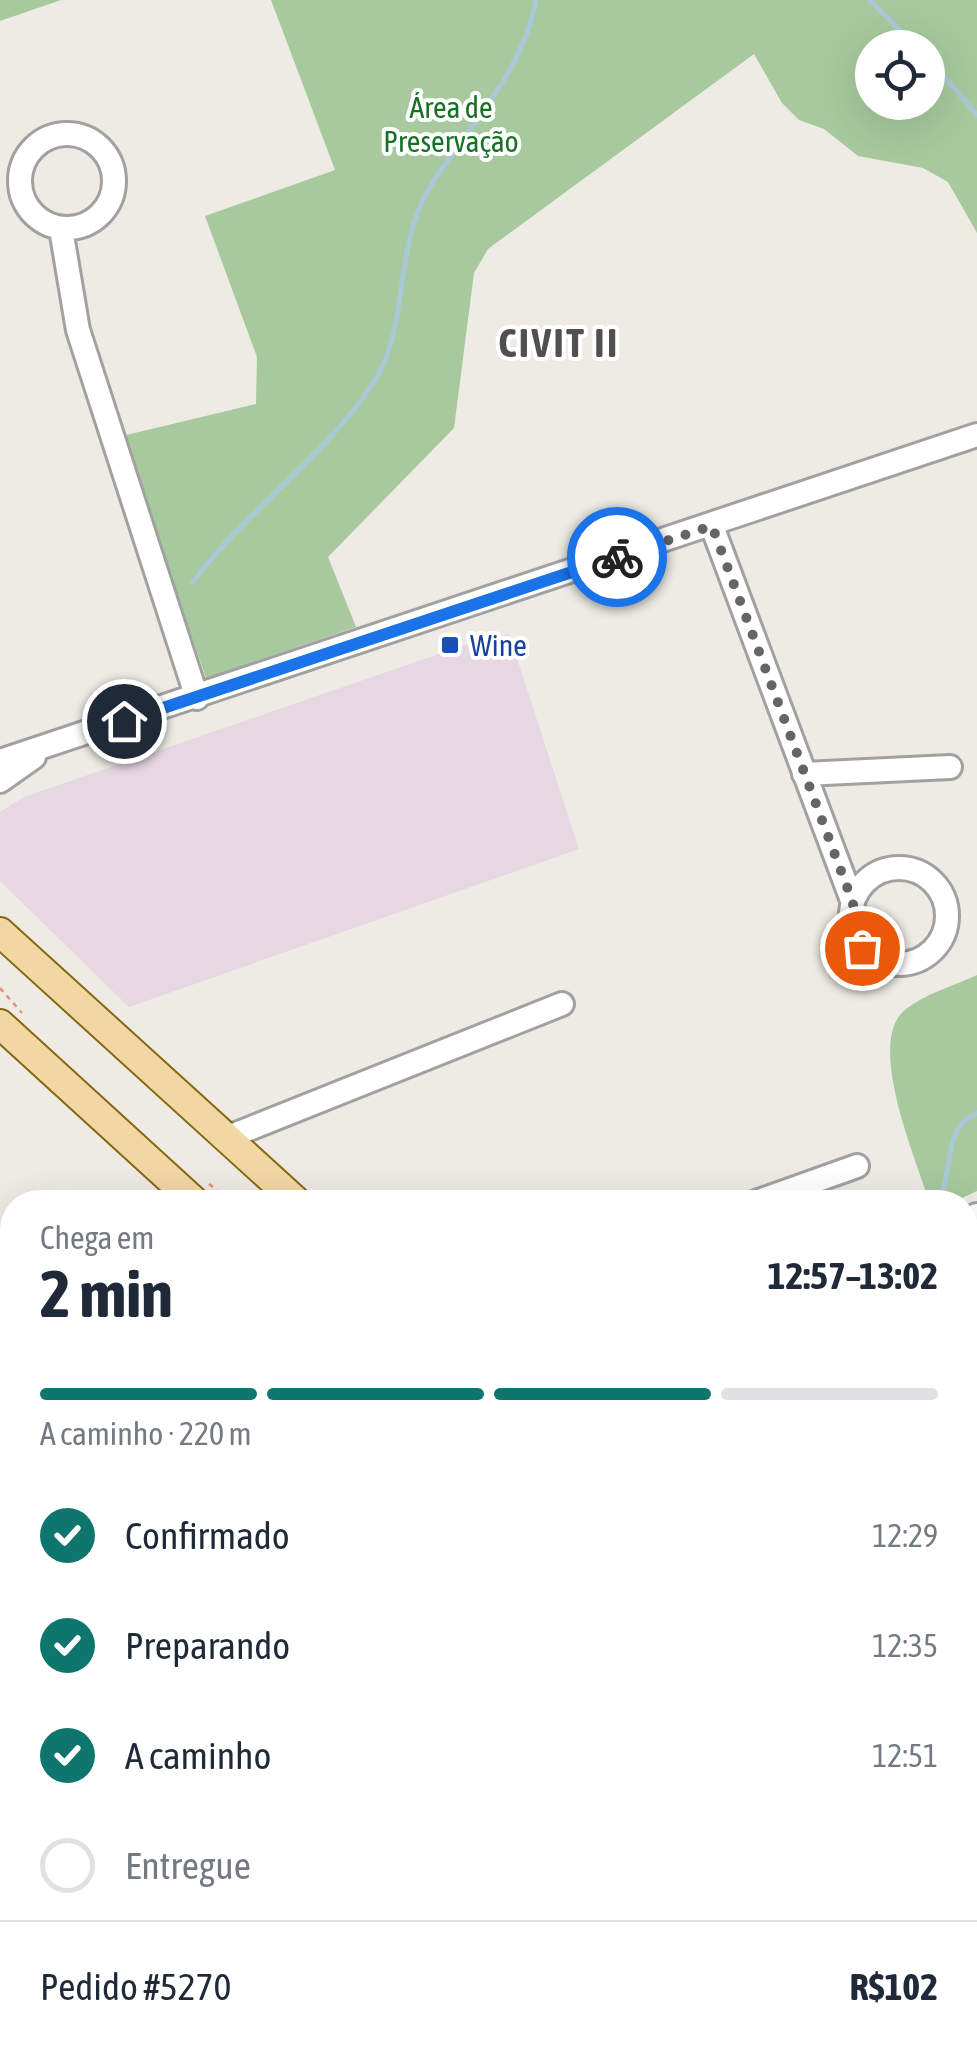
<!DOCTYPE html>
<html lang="pt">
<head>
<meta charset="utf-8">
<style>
	body { margin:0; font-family:"Asap Condensed",sans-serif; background:#f2f2f3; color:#1f2937; height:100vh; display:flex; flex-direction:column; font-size:38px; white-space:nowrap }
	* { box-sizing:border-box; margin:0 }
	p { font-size:32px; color:#747a83 }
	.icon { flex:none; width:55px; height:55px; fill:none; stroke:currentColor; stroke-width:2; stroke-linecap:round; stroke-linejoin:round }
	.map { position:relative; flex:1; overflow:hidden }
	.panel { position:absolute; left:0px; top:1190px; width:978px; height:882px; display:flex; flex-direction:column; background:#fff; border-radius:40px 40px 0 0; box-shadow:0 10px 40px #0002 }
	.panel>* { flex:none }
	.buttons { position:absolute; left:855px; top:30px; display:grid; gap:20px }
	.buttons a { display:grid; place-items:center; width:90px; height:90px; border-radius:50%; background:#fff; box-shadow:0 10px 40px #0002; font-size:50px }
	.pin { position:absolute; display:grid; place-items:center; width:85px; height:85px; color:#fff; margin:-42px; border:5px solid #fff; border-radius:50%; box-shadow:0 2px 10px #0007 }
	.courier { position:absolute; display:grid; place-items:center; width:100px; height:100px; margin:-50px; border:8px solid #1a73e8; border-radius:50%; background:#fff; color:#222; box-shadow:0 2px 12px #0007 }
	.headline em { font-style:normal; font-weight:700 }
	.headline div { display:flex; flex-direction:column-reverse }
	.headline { display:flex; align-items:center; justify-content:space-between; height:170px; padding:0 40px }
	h1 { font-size:65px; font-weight:700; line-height:75px }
	.bar { display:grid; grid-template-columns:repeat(4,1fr); gap:15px 10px; align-content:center; height:120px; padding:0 40px }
	.bar i { height:12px; border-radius:8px; background:#e0e1e3 }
	.bar .active { background:#0f766e }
	.bar p { grid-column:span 4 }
	.line { display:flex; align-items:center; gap:25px; padding:0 40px; border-top:2px solid #e0e1e3 }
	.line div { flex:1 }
	ol { padding:0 40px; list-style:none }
	li { display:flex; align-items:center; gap:30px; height:110px }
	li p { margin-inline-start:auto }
	li .icon { padding:10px; border-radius:50%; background:#0f766e; color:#fff; stroke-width:4 }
	li:last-child { color:#747a83 }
	li i { width:55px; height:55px; border:5px solid #e0e1e3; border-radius:50% }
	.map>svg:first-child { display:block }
	.industrial { fill:#e6d7e2 }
	.forest { fill:#a7c99d; fill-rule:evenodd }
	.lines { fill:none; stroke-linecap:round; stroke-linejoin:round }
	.stream { stroke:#a9c9d7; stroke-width:5 }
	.minor-casing { stroke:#a1a1a1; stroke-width:28 }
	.major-casing { stroke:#88680f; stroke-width:32 }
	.path { stroke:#ec8b77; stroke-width:2.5; stroke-dasharray:5 5; stroke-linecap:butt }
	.minor { stroke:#fff; stroke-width:22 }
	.major { stroke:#f2d6a4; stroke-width:28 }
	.done { stroke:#666563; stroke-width:10; stroke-dasharray:0 18 }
	.route { stroke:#1a73e8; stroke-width:12 }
	.transit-dot { fill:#1a4fb4; stroke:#fff; stroke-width:4 }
	.labels { text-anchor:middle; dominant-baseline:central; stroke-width:8; stroke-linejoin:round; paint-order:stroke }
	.park-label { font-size:30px; fill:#167124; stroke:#fff }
	.transit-label { font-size:30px; fill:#164399; stroke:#fff; text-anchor:start }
	.district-label { font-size:40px; font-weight:bold; letter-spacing:2.5px; fill:#505050; stroke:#fff }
</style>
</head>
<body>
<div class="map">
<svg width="977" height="2072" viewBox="0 0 977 2072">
	<rect width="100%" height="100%" fill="#edebe4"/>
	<path class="industrial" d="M509,634L579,849L129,1007L0,881V812L24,797L485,638Z
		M977,1496V1784L965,1772V1500Z"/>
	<path class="forest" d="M0,0H61L0,21Z
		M271,0H977V233L948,182L923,168L858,156L824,129L799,120L782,103L754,54L488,249L474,273L454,428L328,557L356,627L206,678L122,436L256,404L257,357L205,216L335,170ZM872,48H928V102H872Z
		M977,975V1191L953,1202H929C917,1160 864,1041 906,1009C925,994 955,985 977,975Z"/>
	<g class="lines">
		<path class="stream" d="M870,0L917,48
			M928,58L977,115
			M193,582C245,510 333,452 379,373C407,323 396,244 428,190C466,128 523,74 536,0
			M939,1199C955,1168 941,1129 977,1113
			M427,2072L440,2062"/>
		<g class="minor-casing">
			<path id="minor" d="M20 181a47 47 0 1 1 94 0a47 47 0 1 1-94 0Z
				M61,229L78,330L197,698
				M712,526L853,903
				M0,761L977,435
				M804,774L950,767
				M0,781L34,757
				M851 916a48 48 0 1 1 96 0a48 48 0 1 1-96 0Z
				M226,1138L562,1004
				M756,1202L857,1166
				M965,1220L977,1215
				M965,1281L977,1318
				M0,1286L12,1290
				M0,1409L12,1400
				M965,1479L977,1475
				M965,1539L977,1570
				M0,1588L12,1578
				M0,1777L12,1793
				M965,1947L977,1935
				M0,1962L12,1952
				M223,2060L232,2072
				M89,2072L104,2060
				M314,2072L329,2060
				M444,2072L460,2060
				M648,2072L660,2060"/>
		</g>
		<g class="major-casing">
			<path id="major" d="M0,932L297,1202
				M0,1024L195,1202
				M965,1815L977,1827
				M965,1914L977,1926"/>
		</g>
		<path class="path" d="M0,988L22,1013
			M209,1184L232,1202
			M965,1881L977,1892"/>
		<use href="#minor" class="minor"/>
		<use href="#major" class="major"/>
	</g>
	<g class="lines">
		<path class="done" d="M617,557L712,526L853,903L854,934L862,948"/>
		<path class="route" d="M124,721L617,557"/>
	</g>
	<rect class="transit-dot" x="440" y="635" width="20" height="20" rx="5"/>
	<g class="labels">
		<g class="park-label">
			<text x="451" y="107">Área de<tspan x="451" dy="34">Preservação</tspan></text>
		</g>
		<g class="transit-label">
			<text x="470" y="645">Wine</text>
		</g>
		<g class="district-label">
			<text x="559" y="342">CIVIT II</text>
		</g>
	</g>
</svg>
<div class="buttons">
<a><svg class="icon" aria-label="locate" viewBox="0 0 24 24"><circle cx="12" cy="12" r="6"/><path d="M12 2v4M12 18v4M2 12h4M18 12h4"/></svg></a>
</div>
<div class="pin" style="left:862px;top:948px;background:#ea580c"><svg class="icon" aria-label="bag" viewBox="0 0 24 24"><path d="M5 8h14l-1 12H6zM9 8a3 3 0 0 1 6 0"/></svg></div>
<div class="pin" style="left:124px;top:721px;background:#1f2937"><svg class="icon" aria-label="home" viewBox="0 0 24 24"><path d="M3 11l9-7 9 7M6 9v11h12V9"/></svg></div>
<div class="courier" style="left:617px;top:557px"><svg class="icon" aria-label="bike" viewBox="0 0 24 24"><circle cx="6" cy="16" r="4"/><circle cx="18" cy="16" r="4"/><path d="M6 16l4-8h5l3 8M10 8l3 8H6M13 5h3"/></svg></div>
<section class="panel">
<div class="headline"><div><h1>2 min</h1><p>Chega em</p></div><em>12:57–13:02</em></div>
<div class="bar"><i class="active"></i><i class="active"></i><i class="active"></i><i></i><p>A caminho · 220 m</p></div>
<ol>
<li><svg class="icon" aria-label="check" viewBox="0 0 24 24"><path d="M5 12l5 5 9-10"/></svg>Confirmado<p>12:29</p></li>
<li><svg class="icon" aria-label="check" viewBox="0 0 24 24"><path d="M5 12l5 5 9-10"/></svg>Preparando<p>12:35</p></li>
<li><svg class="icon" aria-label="check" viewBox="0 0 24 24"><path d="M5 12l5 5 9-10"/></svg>A caminho<p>12:51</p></li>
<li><i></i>Entregue</li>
</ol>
<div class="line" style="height:130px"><div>Pedido #5270</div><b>R$102</b></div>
</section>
</div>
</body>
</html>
